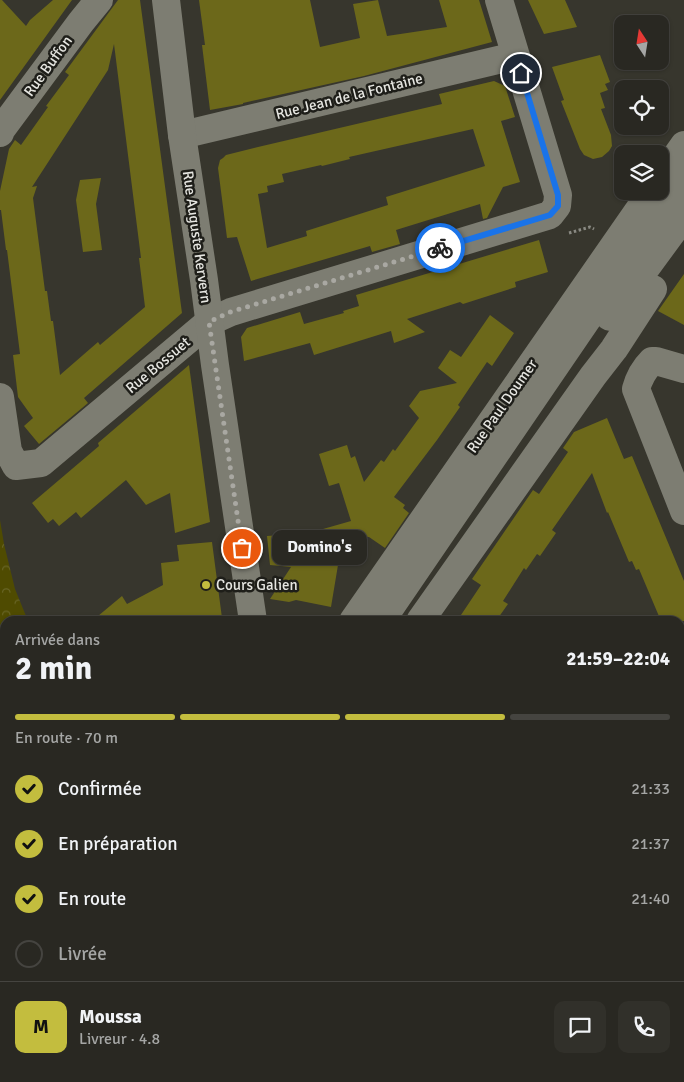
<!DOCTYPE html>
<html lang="fr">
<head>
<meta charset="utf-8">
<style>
	body { margin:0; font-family:Signika,sans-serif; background:#31302a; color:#f1f3f6; height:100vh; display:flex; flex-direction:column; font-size:19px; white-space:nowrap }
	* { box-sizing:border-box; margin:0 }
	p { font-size:16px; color:#a5a6a5 }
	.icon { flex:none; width:28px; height:28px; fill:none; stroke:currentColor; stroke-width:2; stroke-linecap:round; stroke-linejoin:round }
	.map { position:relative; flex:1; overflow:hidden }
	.drawer { position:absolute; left:0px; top:616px; width:685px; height:466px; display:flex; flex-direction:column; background:#292822; border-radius:15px 15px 0 0; box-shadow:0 1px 4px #0004,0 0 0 1px #454440 }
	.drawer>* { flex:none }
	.needle { width:32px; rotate:348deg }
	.controls { position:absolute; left:614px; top:15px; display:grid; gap:10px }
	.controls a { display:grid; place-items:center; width:55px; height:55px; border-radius:10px; background:#292822; box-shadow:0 1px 4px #0004,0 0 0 1px #454440; font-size:25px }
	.pin { position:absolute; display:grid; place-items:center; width:42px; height:42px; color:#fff; margin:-21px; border:2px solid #fff; border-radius:50%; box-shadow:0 1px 5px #0007 }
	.courier { position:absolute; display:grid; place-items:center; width:50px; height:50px; margin:-25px; border:4px solid #1a73e8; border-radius:50%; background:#fff; color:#222; box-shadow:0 1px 6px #0007 }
	.bubble { position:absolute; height:35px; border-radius:10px; background:#292822; box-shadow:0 1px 4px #0004,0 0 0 1px #454440; font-size:16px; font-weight:700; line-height:35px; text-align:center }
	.summary em { font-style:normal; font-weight:700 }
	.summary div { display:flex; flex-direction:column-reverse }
	.summary { display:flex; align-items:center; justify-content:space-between; height:85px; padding:0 15px }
	h1 { font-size:32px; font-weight:700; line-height:38px }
	.bar { display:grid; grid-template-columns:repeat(4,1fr); gap:8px 5px; align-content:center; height:60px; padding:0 15px }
	.bar i { height:6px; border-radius:4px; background:#454440 }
	.bar .current { background:#c3bd3e }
	.bar p { grid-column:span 4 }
	.line { display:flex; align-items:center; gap:12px; padding:0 15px; border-top:1px solid #454440 }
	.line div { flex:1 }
	.round { display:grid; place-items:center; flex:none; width:52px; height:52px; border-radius:10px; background:#31302a }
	ol { padding:0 15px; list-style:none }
	li { display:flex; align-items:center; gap:15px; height:55px }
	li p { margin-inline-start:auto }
	li .icon { padding:5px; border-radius:50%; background:#c3bd3e; color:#111; stroke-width:4 }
	li:last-child { color:#a5a6a5 }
	li i { width:28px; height:28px; border:2px solid #454440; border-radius:50% }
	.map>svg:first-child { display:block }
	.built { fill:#3f3f30 }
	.forest { fill:url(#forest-crowns) }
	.building { fill:#6c681a; fill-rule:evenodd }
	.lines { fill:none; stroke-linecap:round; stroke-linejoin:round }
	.path { stroke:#898982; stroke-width:3; stroke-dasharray:2.5 2.5; stroke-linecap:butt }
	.service { stroke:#7d7d72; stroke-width:15 }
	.minor { stroke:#7d7d72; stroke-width:28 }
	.tertiary { stroke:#7d7d72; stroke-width:28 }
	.secondary { stroke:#7d7d72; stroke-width:28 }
	.tram { stroke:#95958e; stroke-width:1 }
	.done { stroke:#a9a8a2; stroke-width:5; stroke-dasharray:0 9 }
	.route { stroke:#1a73e8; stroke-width:6 }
	.poi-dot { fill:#c3bd3e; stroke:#1e1e19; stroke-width:2 }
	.labels { text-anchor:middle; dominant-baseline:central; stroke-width:5; stroke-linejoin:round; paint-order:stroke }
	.street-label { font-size:15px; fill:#e6e6e1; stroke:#1e1e19 }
	.poi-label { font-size:15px; fill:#e6e6e1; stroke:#1e1e19; text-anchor:start }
</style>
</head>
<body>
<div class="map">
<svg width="684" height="1082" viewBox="0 0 684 1082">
	<defs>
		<pattern id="forest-crowns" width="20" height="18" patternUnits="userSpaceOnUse" patternTransform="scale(1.25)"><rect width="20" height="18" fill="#4f4b01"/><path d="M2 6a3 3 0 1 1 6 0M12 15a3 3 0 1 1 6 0" fill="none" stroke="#686526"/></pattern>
	</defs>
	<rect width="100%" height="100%" fill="#37362d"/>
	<path class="built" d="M684,1054V1082H619L629,1078H680V1056Z"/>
	<path class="forest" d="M0,520L4,544L15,589L28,621H5V664L0,656Z
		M5,768V1078H159L158,1082H0V772Z
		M243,1078H405L407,1082H242Z"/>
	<path class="building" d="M0,0H2L26,26L30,20L53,0H72L0,100Z
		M118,0H140L182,313L84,398L88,403L39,444L24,426L33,418L18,397L13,355L20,354L7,250H6L1,210H0V191L9,149L15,140L21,145L48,107L46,106L69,75L65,72ZM114,44L141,258H139L145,307L100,345L98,342L60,375L53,321H51L47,291H45L33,198L37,186L32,187L108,70Z
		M199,0H310L320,47L360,38L353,4L378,0L387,36L447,27L439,0H479L492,42L364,76L243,103V104L210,110L202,45H205Z
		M528,0H565L577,27L544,34Z
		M600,55L610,82L605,84L608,90L600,93L605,108L601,109L611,135L612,146L609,151L602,157L593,159L584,155L580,149L561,101L564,100L552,67Z
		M494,81L505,86L515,117L501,121L520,182L503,187L487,218L483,219L480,204L396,230L400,244L372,252L370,246L251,281L237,237L227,238L218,168L220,160L223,158L226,155L258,147L442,104L439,94ZM473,129L485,166L386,197L388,205L306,231L307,236L267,248L258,194L268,192L267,186L284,182L282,174L321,165L322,166L350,159L349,157Z
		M101,178L96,204L102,250L83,252L76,200L80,180Z
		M539,240L548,272L515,282L516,287L463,304L460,302L407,319L425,332L394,343L391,331L314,355L310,343L244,361L241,337L247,328L300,312L304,324L344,313L343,311L359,306L356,295Z
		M684,274V325L658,311Z
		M490,315L514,333L492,366L487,362L458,405L460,407L437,440L394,497L405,505L403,508L409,513L385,548L369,537L343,535L331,607L296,600L289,602L270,599L291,567L270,565L267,536L309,533L351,521L339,483L329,486L319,454L347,445L351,458L355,456L364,482L381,460L384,462L393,449L395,451L419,418L409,406L420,391L457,383L438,368L450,350L461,357Z
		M189,365L210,522L175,533L170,493L146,505L126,480L81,518L76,512L59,526L53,519L48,523L32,503L99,446L98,443Z
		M607,418L624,459L632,456L684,581V621H661L639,569L636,570L632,561L629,562L608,512L607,513L592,473L552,530L556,533L540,556L537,554L526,570L524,568L503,601L508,604L496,621H457L481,585L472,579L533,490L539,494L568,452L563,448L574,432Z
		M212,542L222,618L212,621H92L122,596L127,604L163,585L161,563L179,561L177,545Z"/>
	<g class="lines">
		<path class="path" d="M569,233L590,227L594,229
			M0,859H5
			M0,863H5
			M418,1078L420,1082"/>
		<path class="service" d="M683,1082H684"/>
		<path class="minor" d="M0,133L1,130L81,22L99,0
			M182,135L515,56
			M684,369L656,361H652C643,370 639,378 636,389L684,511
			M0,397L8,451L16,466L41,463L209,322L231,312L550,215L557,206L558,195L499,0
			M680,1036L684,1034
			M575,1082L586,1078"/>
		<path class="tertiary" d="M166,0L182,135L204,280L215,365L253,621"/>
		<path class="secondary" d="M660,179L684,145
			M610,317L684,216
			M353,621L652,191
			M381,621L618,274L684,182
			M420,621L593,376L614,349L653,289
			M0,801H5
			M680,858L684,859
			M680,890L684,891
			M463,1078L465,1082
			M195,1082L196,1078
			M220,1082L221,1078"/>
		<path class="tram" d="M0,843H5
			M0,852H5
			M432,1078L433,1082
			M443,1078L445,1082"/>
	</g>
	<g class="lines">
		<path class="done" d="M242,548L209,322L230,312L440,248"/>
		<path class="route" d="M440,248L550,215L558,206V195L521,73"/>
	</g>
	<circle class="poi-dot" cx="206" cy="585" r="5"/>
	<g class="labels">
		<g class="street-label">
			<text transform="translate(48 66) rotate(-54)">Rue Buffon</text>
			<text transform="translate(349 96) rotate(-14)">Rue Jean de la Fontaine</text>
			<text transform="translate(197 237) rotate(82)">Rue Auguste Kervern</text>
			<text transform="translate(158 365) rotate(-40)">Rue Bossuet</text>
			<text transform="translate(502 406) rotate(-55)">Rue Paul Doumer</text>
		</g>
		<g class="poi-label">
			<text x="216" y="585">Cours Galien</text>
		</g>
	</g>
</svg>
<div class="controls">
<a><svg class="needle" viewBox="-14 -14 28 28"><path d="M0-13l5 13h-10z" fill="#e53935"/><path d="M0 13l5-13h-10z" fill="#a5a6a5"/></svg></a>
<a><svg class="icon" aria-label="locate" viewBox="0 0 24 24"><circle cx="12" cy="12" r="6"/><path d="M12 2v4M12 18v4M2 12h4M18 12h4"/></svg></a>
<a><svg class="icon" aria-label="layers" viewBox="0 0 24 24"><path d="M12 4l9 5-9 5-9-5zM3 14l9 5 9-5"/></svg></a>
</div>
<div class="pin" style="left:242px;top:548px;background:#ea580c"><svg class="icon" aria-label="bag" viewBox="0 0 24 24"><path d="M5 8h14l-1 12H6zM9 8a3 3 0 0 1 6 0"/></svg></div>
<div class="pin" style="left:521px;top:73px;background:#1f2937"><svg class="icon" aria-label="home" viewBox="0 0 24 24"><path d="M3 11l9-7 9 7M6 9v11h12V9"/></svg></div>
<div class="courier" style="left:440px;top:248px"><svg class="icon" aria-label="bike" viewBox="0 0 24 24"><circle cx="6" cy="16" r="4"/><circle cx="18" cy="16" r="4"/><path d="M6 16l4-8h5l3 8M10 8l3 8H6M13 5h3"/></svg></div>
<div class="bubble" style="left:272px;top:530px;width:95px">Domino's</div>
<section class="drawer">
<div class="summary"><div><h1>2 min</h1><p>Arrivée dans</p></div><em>21:59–22:04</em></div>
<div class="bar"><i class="current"></i><i class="current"></i><i class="current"></i><i></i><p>En route · 70 m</p></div>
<ol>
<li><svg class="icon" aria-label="check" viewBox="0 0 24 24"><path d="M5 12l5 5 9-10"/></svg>Confirmée<p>21:33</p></li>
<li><svg class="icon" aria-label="check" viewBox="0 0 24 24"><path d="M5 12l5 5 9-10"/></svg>En préparation<p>21:37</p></li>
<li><svg class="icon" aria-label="check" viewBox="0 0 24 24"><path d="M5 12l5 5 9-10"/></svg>En route<p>21:40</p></li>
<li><i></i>Livrée</li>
</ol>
<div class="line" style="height:90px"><b class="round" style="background:#c3bd3e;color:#111">M</b><div><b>Moussa</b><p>Livreur · 4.8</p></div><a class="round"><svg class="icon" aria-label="chat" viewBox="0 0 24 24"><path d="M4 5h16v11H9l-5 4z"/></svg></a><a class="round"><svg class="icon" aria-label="phone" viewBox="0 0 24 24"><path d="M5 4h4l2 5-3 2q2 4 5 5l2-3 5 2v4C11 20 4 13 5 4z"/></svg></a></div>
</section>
</div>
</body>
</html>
